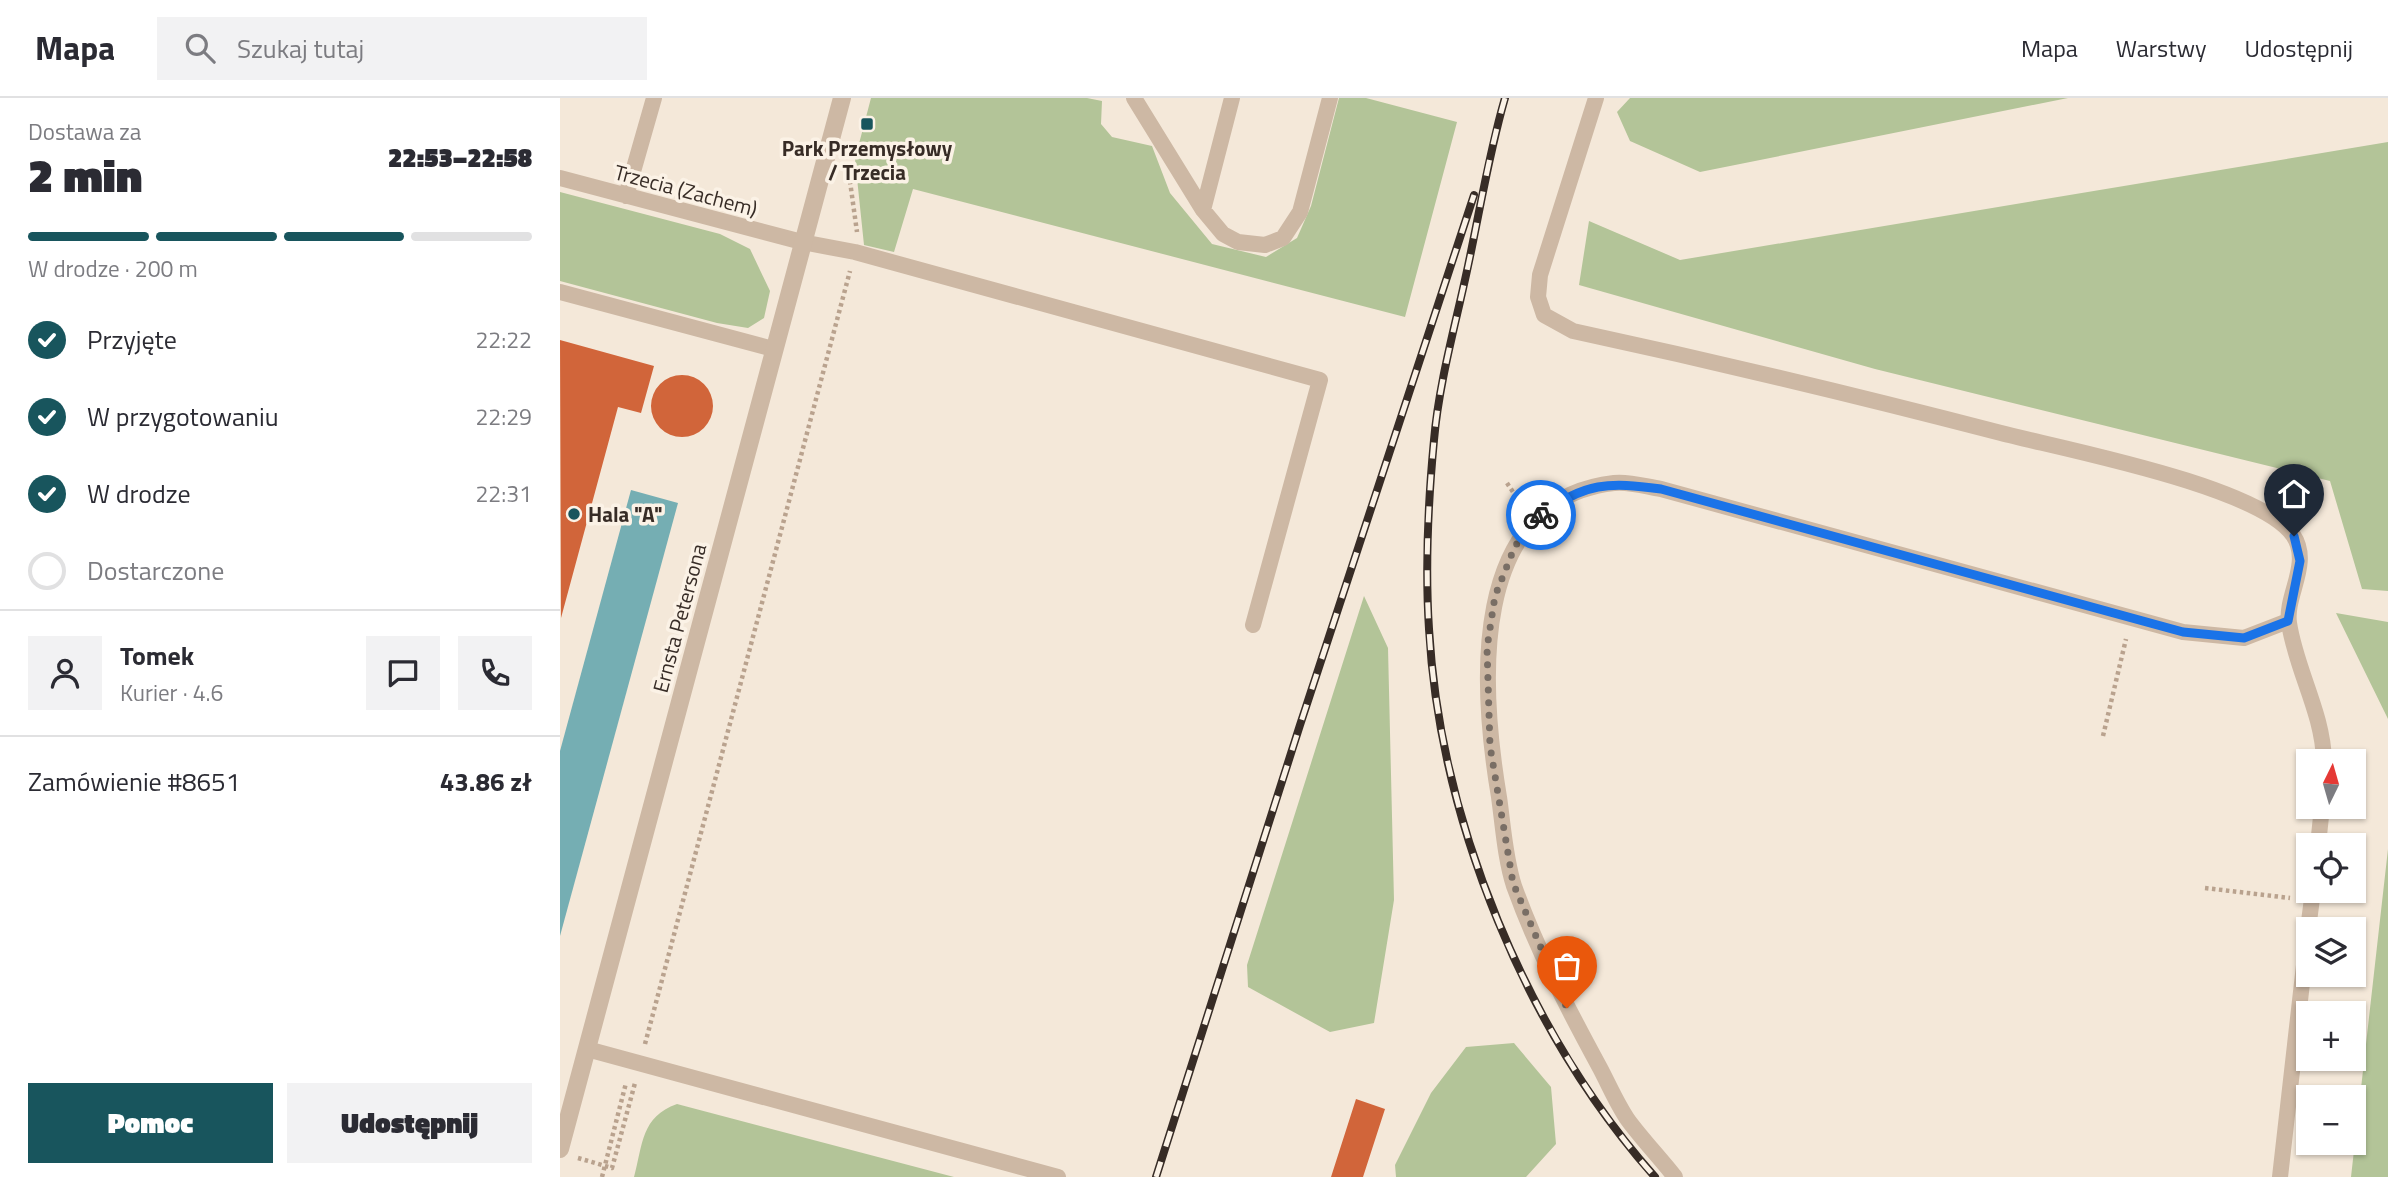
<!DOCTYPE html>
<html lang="pl">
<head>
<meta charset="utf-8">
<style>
	body { margin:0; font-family:"Titillium Web",sans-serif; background:#f2f2f3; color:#2b2b33; height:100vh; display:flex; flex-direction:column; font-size:26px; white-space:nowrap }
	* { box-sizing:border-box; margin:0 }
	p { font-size:23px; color:#7c7c81 }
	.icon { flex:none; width:38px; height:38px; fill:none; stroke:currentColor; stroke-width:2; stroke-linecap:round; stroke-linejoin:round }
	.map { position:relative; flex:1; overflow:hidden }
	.details { display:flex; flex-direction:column; background:#fff; width:560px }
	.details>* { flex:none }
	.needle { width:46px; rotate:5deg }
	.controls { position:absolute; left:1736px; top:651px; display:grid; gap:14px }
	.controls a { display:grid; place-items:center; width:70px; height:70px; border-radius:0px; background:#fff; box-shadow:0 2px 5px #0004; font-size:35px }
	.pin { position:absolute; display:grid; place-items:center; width:60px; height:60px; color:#fff; margin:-72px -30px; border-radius:50% 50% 50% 0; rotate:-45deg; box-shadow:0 0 7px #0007 }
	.pin .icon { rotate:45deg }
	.courier { position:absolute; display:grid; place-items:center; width:70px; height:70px; margin:-35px; border:5px solid #1a73e8; border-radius:50%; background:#fff; color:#222; box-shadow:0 2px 9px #0007 }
	.head em { font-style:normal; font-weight:800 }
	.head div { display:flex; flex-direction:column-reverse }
	.head { display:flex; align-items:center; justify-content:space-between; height:119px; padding:0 28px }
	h1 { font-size:46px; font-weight:800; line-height:52px }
	.bar { display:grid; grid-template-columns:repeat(4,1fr); gap:10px 7px; align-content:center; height:84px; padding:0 28px }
	.bar i { height:9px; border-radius:5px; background:#e1e1e2 }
	.bar .selected { background:#18555d }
	.bar p { grid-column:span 4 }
	.line { display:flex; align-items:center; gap:18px; padding:0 28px; border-top:2px solid #e1e1e2 }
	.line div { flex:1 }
	.round { display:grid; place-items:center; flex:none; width:74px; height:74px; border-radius:0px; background:#f2f2f3 }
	ol { padding:0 28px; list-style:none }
	li { display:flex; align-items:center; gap:21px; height:77px }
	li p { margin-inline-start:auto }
	li .icon { padding:7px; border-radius:50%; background:#18555d; color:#fff; stroke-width:4 }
	li:last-child { color:#7c7c81 }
	li i { width:38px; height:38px; border:4px solid #e1e1e2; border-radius:50% }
	.cta { display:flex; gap:14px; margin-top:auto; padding:14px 28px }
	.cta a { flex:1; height:80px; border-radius:0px; background:#18555d; color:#fff; font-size:28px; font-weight:800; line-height:80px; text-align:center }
	.cta a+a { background:#f2f2f3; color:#2b2b33 }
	header { display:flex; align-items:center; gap:42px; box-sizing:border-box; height:98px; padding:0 35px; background:#fff; border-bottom:2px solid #e1e1e2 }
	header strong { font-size:33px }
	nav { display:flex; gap:38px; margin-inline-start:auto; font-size:24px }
	.search { width:490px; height:63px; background:#f2f2f3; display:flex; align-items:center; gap:18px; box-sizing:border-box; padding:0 24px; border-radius:0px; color:#7c7c81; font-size:26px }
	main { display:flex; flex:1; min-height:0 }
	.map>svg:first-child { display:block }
	.green { fill:#b3c498 }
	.water { fill:#75aeb3 }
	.building { fill:#d1653a }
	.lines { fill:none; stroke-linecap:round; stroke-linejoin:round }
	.path { stroke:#b9a28e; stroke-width:4.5; stroke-dasharray:3.5 3.5; stroke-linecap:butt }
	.lane { stroke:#cdb8a4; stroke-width:16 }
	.street { stroke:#cdb8a4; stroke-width:18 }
	.rail-casing { stroke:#372c26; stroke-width:8 }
	.rail { stroke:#fbf2e6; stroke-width:5; stroke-dasharray:16; stroke-linecap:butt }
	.done { stroke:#796e65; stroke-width:7; stroke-dasharray:0 12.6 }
	.route { stroke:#1a73e8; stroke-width:9 }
	.poi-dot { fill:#18555d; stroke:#fbf2e6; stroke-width:2.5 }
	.labels { text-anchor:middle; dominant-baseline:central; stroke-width:7; stroke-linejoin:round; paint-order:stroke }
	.poi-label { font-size:21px; font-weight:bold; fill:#372c26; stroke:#fbf2e6 }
	.street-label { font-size:21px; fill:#372c26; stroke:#fbf2e6 }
</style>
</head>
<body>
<header>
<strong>Mapa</strong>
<div class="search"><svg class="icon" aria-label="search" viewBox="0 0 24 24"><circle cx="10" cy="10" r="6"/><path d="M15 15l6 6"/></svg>Szukaj tutaj</div>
<nav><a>Mapa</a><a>Warstwy</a><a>Udostępnij</a></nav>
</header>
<main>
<section class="details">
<div class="head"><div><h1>2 min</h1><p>Dostawa za</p></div><em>22:53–22:58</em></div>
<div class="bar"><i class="selected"></i><i class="selected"></i><i class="selected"></i><i></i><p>W drodze · 200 m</p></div>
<ol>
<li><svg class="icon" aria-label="check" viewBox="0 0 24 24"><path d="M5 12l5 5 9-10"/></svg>Przyjęte<p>22:22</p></li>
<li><svg class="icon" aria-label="check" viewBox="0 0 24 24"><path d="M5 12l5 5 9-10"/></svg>W przygotowaniu<p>22:29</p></li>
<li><svg class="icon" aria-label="check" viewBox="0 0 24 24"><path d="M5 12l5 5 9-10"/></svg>W drodze<p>22:31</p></li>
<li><i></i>Dostarczone</li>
</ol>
<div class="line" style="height:126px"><a class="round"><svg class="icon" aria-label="person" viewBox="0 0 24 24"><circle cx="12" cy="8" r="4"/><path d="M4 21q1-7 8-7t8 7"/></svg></a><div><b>Tomek</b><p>Kurier · 4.6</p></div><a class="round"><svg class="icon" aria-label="chat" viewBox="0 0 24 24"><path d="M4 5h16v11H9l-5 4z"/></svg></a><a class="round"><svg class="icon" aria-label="phone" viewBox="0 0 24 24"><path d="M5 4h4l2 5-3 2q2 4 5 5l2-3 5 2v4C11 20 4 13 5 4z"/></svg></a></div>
<div class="line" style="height:91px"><div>Zamówienie #8651</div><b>43.86 zł</b></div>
<div class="cta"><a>Pomoc</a><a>Udostępnij</a></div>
</section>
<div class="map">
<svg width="1828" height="1079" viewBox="0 0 1828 1079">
	<rect width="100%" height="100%" fill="#f4e8d9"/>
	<path class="green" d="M311,0H527L542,3L541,26L552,39L592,48L610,95L652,146L706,159L737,140L751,108L779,0H806L897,24L845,219L353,91L334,154L304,147L295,61Z
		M1070,0H1508L1140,74L1070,43L1057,14Z
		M1828,44V493L1802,491L1770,383L1315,271L1019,187L1029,123L1120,162Z
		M0,94L160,136L190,151L210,193L204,220L188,230L157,225L0,183Z
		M804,498L828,550L834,802L814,925L770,934L688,889L687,867Z
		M1776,515L1828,524V621Z
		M1828,751V1079H1791Z
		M954,945L991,989L996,1046L966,1079H836L835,1067L871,995L906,949Z
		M117,1006L394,1079H74C83,1046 81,1019 117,1006Z"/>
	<path class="water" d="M71,392L118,405L0,838V653Z"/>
	<path class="building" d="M0,242L94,268L81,315L58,309L1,520Z
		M91 308a31 31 0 1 1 62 0a31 31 0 1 1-62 0Z
		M796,1001L825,1011L803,1079H771Z"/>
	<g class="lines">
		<path class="path" d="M288,69L297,134
			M947,385L961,406
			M1543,638L1566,541
			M1645,790L1730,800
			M85,946L290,173
			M18,1060L52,1070L75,985
			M42,1079L66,985"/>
		<path class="lane" d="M574,0L643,112L663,136L678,144L705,147L723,140L740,114L770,0
			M1036,0L980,177L978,199L984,217L1013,233C1157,264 1299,298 1441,335C1503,351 1698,388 1733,437C1752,465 1725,497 1729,525C1736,572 1763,615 1764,663
			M0,80L242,144L295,154L760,282L693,527
			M66,98L94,0
			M643,112L672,0
			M0,194L213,251
			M1758,747L1762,709
			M1748,831L1753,793
			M27,951L498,1079
			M1115,1079C1100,1060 1082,1041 1068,1022C1057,1006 1049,987 1040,970C1008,911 977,852 954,788C945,760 943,727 939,699C921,592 906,402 1054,385C1069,383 1087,389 1101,391L1623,534L1684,540L1728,523
			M1720,1079L1748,832"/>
		<path class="street" d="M0,1051L282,0"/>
		<g class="rail-casing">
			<path id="rail" d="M945,0C929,55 920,112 908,168C896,225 879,284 874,342C868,405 865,469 869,531C880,724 967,935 1095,1079
				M596,1079L740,627L914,97"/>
		</g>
		<use href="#rail" class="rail"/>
	</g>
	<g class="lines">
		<path class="done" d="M981,417L955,448L935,498L927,550L930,648L953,785L1007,910"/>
		<path class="route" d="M981,417C1025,384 1049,384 1101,391L1623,534L1684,540L1728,523L1740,463L1734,438"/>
	</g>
	<g class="poi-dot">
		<rect x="300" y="19" width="14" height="14" rx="3.5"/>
		<circle cx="14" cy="416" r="7"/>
	</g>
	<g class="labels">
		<g class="poi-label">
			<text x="307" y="50">Park Przemysłowy<tspan x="307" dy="24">/ Trzecia</tspan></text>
			<text x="28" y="416" text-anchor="start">Hala "A"</text>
		</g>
		<g class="street-label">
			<text transform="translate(126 92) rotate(15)">Trzecia (Zachem)</text>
			<text transform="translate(119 520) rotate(-75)">Ernsta Petersona</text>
		</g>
	</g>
</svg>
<div class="controls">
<a><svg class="needle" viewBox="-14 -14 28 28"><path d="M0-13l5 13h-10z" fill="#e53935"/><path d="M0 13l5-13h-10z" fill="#7c7c81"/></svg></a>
<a><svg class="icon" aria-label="locate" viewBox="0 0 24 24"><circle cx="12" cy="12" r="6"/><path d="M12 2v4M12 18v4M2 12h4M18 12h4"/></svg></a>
<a><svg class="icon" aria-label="layers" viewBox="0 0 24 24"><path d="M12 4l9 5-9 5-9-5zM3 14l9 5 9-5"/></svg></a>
<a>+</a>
<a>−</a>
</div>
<div class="pin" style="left:1007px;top:910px;background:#ea580c"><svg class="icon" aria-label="bag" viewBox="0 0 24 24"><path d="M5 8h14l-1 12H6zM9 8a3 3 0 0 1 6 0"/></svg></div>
<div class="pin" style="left:1734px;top:438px;background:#1f2937"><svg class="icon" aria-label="home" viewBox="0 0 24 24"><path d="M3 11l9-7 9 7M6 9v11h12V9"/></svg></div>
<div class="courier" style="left:981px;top:417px"><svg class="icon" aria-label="bike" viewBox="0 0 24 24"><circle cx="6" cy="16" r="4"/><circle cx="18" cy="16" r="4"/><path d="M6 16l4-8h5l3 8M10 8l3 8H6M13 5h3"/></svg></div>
</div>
</main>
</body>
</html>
